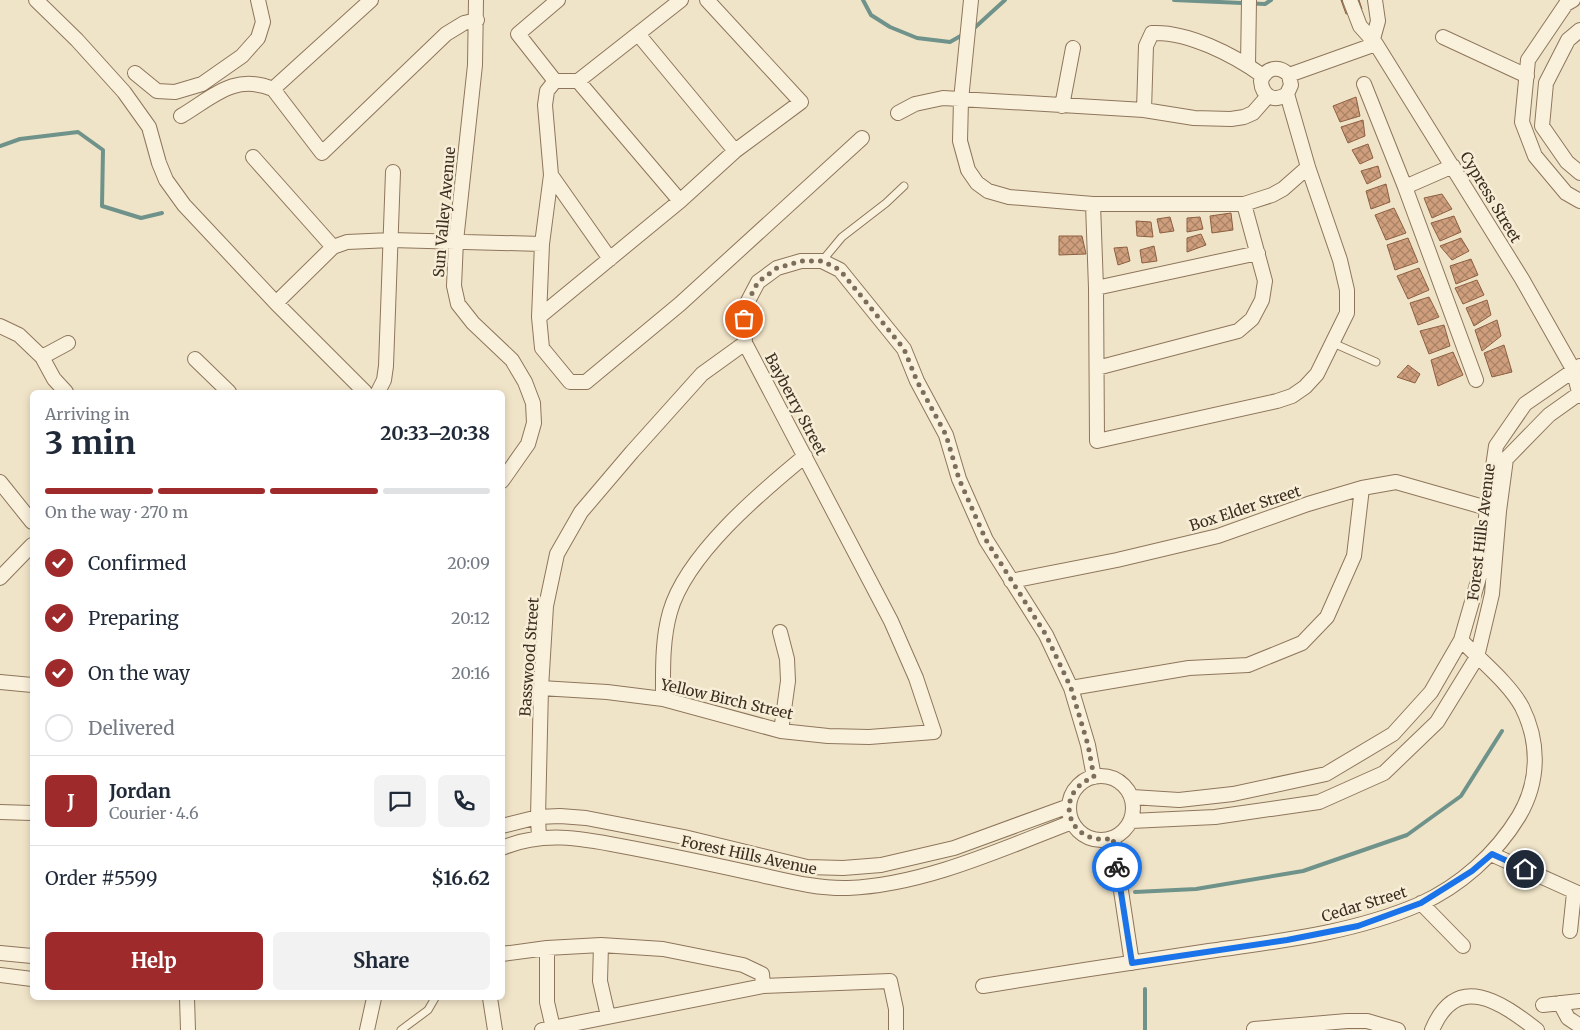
<!DOCTYPE html>
<html lang="en">
<head>
<meta charset="utf-8">
<style>
	body { margin:0; font-family:Merriweather,serif; background:#f2f2f3; color:#1f2937; height:100vh; display:flex; flex-direction:column; font-size:19px; white-space:nowrap }
	* { box-sizing:border-box; margin:0 }
	p { font-size:16px; color:#747a83 }
	.icon { flex:none; width:28px; height:28px; fill:none; stroke:currentColor; stroke-width:2; stroke-linecap:round; stroke-linejoin:round }
	.map { position:relative; flex:1; overflow:hidden }
	.details { position:absolute; left:30px; top:390px; width:475px; height:610px; display:flex; flex-direction:column; background:#fff; border-radius:8px; box-shadow:0 2px 8px #0003 }
	.details>* { flex:none }
	.pin { position:absolute; display:grid; place-items:center; width:42px; height:42px; color:#fff; margin:-21px; border:2px solid #fff; border-radius:50%; box-shadow:0 1px 5px #0007 }
	.courier { position:absolute; display:grid; place-items:center; width:50px; height:50px; margin:-25px; border:4px solid #1a73e8; border-radius:50%; background:#fff; color:#222; box-shadow:0 1px 6px #0007 }
	.head em { font-style:normal; font-weight:700 }
	.head div { display:flex; flex-direction:column-reverse }
	.head { display:flex; align-items:center; justify-content:space-between; height:85px; padding:0 15px }
	h1 { font-size:32px; font-weight:700; line-height:38px }
	.bar { display:grid; grid-template-columns:repeat(4,1fr); gap:8px 5px; align-content:center; height:60px; padding:0 15px }
	.bar i { height:6px; border-radius:4px; background:#e0e1e3 }
	.bar .active { background:#9e2a2b }
	.bar p { grid-column:span 4 }
	.line { display:flex; align-items:center; gap:12px; padding:0 15px; border-top:1px solid #e0e1e3 }
	.line div { flex:1 }
	.round { display:grid; place-items:center; flex:none; width:52px; height:52px; border-radius:8px; background:#f2f2f3 }
	ol { padding:0 15px; list-style:none }
	li { display:flex; align-items:center; gap:15px; height:55px }
	li p { margin-inline-start:auto }
	li .icon { padding:5px; border-radius:50%; background:#9e2a2b; color:#fff; stroke-width:4 }
	li:last-child { color:#747a83 }
	li i { width:28px; height:28px; border:2px solid #e0e1e3; border-radius:50% }
	.cta { display:flex; gap:10px; margin-top:auto; padding:10px 15px }
	.cta a { flex:1; height:58px; border-radius:8px; background:#9e2a2b; color:#fff; font-size:20px; font-weight:700; line-height:58px; text-align:center }
	.cta a+a { background:#f2f2f3; color:#1f2937 }
	.map>svg:first-child { display:block }
	.lines { fill:none; stroke-linecap:round; stroke-linejoin:round }
	.stream { stroke:#6f938a; stroke-width:4 }
	.building { fill:url(#building-cross-hatch); stroke:#8d5f41 }
	.lane-casing { stroke:#8d765c; stroke-width:9 }
	.street-casing { stroke:#8d765c; stroke-width:16 }
	.lane { stroke:#faf1dc; stroke-width:7 }
	.street { stroke:#faf1dc; stroke-width:14 }
	.done { stroke:#7c6e5b; stroke-width:5; stroke-dasharray:0 9 }
	.route { stroke:#1a73e8; stroke-width:6 }
	.labels { text-anchor:middle; dominant-baseline:central; stroke-width:5; stroke-linejoin:round; paint-order:stroke }
	.street-label { font-size:15px; fill:#3d2e20; stroke:#f7eed8 }
</style>
</head>
<body>
<div class="map">
<svg width="1580" height="1030" viewBox="0 0 1580 1030">
	<defs>
		<pattern id="building-cross-hatch" width="8" height="8" patternUnits="userSpaceOnUse" patternTransform="scale(1.25)"><rect width="8" height="8" fill="#cf9f7d"/><path d="M0 0l8 8M0 8l8-8" fill="none" stroke="#a98266"/></pattern>
	</defs>
	<rect width="100%" height="100%" fill="#f0e4c8"/>
	<g class="lines">
		<path class="stream" d="M863,0L871,15L890,27L917,38L950,42L964,34
			M1174,0L1265,4L1271,0
			M971,31L1005,0
			M0,146L20,139L78,132L103,150L102,206L141,218L162,213
			M1135,892L1196,889L1303,871L1407,835L1461,796L1502,731
			M1145,989V1030"/>
	</g>
	<path class="building" d="M1341,0H1359L1362,9L1346,14Z
		M1356,97L1360,116L1340,122L1333,106Z
		M1363,120L1365,136L1348,143L1341,127Z
		M1368,144L1373,158L1360,164L1352,150Z
		M1378,166L1381,177L1367,184L1361,171Z
		M1386,184L1390,202L1371,209L1366,191Z
		M1442,194L1452,209L1432,218L1424,198Z
		M1394,208L1406,233L1386,240L1375,215Z
		M1231,213L1233,230L1212,233L1210,216Z
		M1454,216L1461,232L1440,241L1431,223Z
		M1170,217L1174,231L1160,233L1157,219Z
		M1200,217L1203,229L1187,232V218Z
		M1136,221L1151,222L1153,237L1137,236Z
		M1201,234L1206,245L1187,252V238Z
		M1059,236H1082L1086,254L1059,255Z
		M1408,238L1418,262L1395,270L1387,245Z
		M1461,238L1469,251L1452,260L1440,246Z
		M1154,246L1157,261L1142,263L1140,250Z
		M1127,247L1130,261L1118,265L1114,248Z
		M1471,259L1478,275L1456,284L1450,266Z
		M1419,268L1429,290L1408,299L1397,276Z
		M1477,280L1484,295L1463,304L1455,288Z
		M1429,297L1439,317L1418,325L1410,303Z
		M1487,300L1491,315L1474,326L1466,308Z
		M1497,320L1501,336L1482,351L1475,330Z
		M1444,325L1450,346L1429,354L1420,331Z
		M1504,345L1512,372L1492,377L1484,353Z
		M1453,352L1463,375L1438,386L1431,360Z
		M1408,365L1420,374L1415,383L1397,377Z"/>
	<g class="lines">
		<g class="lane-casing">
			<path id="lane" d="M822,261L842,237L886,203L904,186
				M1333,343L1376,362
				M401,1030L428,1010L435,998"/>
		</g>
		<g class="street-casing">
			<path id="street" d="M36,0L77,40L124,92L149,127L159,163L166,180L184,205L276,303L365,392
				M476,0L475,65L456,241L454,286L458,304L473,323L512,360L525,382L533,403L534,423L528,444L502,481
				M558,0L518,34L555,81H578L680,201
				M971,0L961,100L960,141L968,170L977,183L988,191L1009,197L1093,204H1244L1272,195L1283,189L1308,167
				M1350,0L1360,26L1376,44L1522,279L1573,369L1580,396
				M1573,0L1566,4L1528,60L1522,122L1535,156L1566,193L1580,201
				M1580,30L1568,40L1546,83L1542,126L1567,162L1580,173
				M638,34L735,151
				M1443,37L1527,76
				M1373,39L1378,21L1375,0
				M1248,65L1249,0
				M135,73L157,91L175,92L202,84L242,56L258,38L263,22L258,0
				M1289,75L1376,44
				M555,81L547,91L545,105L551,175L542,244L539,317L542,348L570,382H586L680,304L862,138
				M578,81L681,0
				M1364,84L1405,187L1476,380
				M273,89L371,0
				M1062,106L1073,48
				M1144,110L1146,46L1152,33C1187,31 1234,55 1263,76
				M898,113L915,104L943,98L1144,110L1194,118L1231,119L1244,117L1253,113L1268,96
				M181,116C213,97 234,73 273,89L322,153L446,34L464,23L477,20
				M253,157L333,247
				M551,175L610,259
				M1405,187L1453,166
				M1093,204L1096,288L1097,441L1277,401L1292,396L1305,387L1317,374L1347,313V290L1340,260L1308,167L1287,94L1291,85L1289,75C1279,65 1266,67 1261,81C1262,96 1274,103 1287,94
				M1096,288L1258,253
				M276,303L333,247L347,242L391,240L542,244
				M539,317L680,201L735,151L801,102L707,0
				M0,326L19,335L42,357L54,379L66,392
				M42,357L68,343
				M195,359L229,392
				M1097,368L1238,331L1252,319L1262,300L1265,281L1244,204
				M378,392L384,380L386,366L393,172
				M0,482L32,522
				M0,578L32,545
				M1011,581L1117,560L1218,536L1308,504L1362,488L1396,482L1487,508
				M780,632L787,659L788,681L781,731
				M0,682L32,685
				M541,688L607,692L663,699L781,731L828,736L869,737L934,732L916,678L891,621L745,343L744,319L747,303L758,282L777,268L801,261H822L840,270L904,349L917,381L946,435L959,479L986,540L1046,635L1071,688L1088,745L1094,777
				M1071,688L1189,668L1248,665L1302,643L1327,617L1354,556L1362,488
				M663,699C663,670 662,640 670,612C686,555 760,493 805,456
				M1069 808a32 32 0 1 1 64 0a32 32 0 1 1-64 0Z
				M1132,797L1179,800L1233,794L1326,774L1393,734L1431,692L1461,640L1480,574L1487,508L1496,446L1525,404L1580,366
				M0,812L32,813
				M1131,821L1215,817L1319,802L1384,773L1437,722L1477,657L1492,594L1499,511L1506,459L1549,415L1580,393
				M502,826L538,817L560,816L586,818L684,837L807,867L843,868L881,865L954,848L1069,806
				M539,838L538,817L541,688L546,606L557,554L581,512L632,452L702,374L745,343
				M1113,838L1132,963
				M502,848C542,831 581,838 621,846C664,854 706,863 747,872C781,879 814,889 848,888C924,885 1002,849 1072,822
				M1491,854L1580,894
				M1421,903L1463,946
				M1570,931L1574,893
				M601,945L600,981L608,1016
				M547,948V1002L553,1028
				M0,953L32,956
				M502,954L547,948L601,945L663,949L743,965L762,974L763,986
				M0,975L32,979
				M983,986C1058,974 1134,962 1209,951C1280,941 1353,933 1420,904C1460,886 1496,854 1519,816C1539,782 1540,743 1522,707C1509,683 1480,660 1461,640
				M187,998L188,1030
				M490,998L495,1030
				M1560,1003L1568,1018L1580,1026
				M1543,1005L1580,1001
				M1254,1029L1347,1021H1367L1398,1030
				M367,1030L374,998
				M542,1030L763,986L890,981L896,1009V1030
				M1432,1030C1457,971 1501,1002 1537,1030"/>
		</g>
		<use href="#lane" class="lane"/>
		<use href="#street" class="street"/>
	</g>
	<g class="lines">
		<path class="done" d="M744,319L747,303L758,282L777,268L802,261H822L840,270L904,349L917,381L946,435L959,479L986,540L1046,635L1071,688L1088,745L1094,777C1051,793 1068,848 1113,838L1117,867"/>
		<path class="route" d="M1117,867L1132,963L1287,940L1358,926L1421,903L1472,871L1492,854L1525,869"/>
	</g>
	<g class="labels">
		<g class="street-label">
			<text transform="translate(1491 197) rotate(59)">Cypress Street</text>
			<text transform="translate(444 212) rotate(-85)">Sun Valley Avenue</text>
			<text transform="translate(796 404) rotate(62)">Bayberry Street</text>
			<text transform="translate(1245 508) rotate(-18)">Box Elder Street</text>
			<text transform="translate(1481 532) rotate(-83)">Forest Hills Avenue</text>
			<text transform="translate(529 657) rotate(-86)">Basswood Street</text>
			<text transform="translate(727 699) rotate(13)">Yellow Birch Street</text>
			<text transform="translate(749 855) rotate(12)">Forest Hills Avenue</text>
			<text transform="translate(1364 904) rotate(-17)">Cedar Street</text>
		</g>
	</g>
</svg>
<div class="pin" style="left:744px;top:319px;background:#ea580c"><svg class="icon" aria-label="bag" viewBox="0 0 24 24"><path d="M5 8h14l-1 12H6zM9 8a3 3 0 0 1 6 0"/></svg></div>
<div class="pin" style="left:1525px;top:869px;background:#1f2937"><svg class="icon" aria-label="home" viewBox="0 0 24 24"><path d="M3 11l9-7 9 7M6 9v11h12V9"/></svg></div>
<div class="courier" style="left:1117px;top:867px"><svg class="icon" aria-label="bike" viewBox="0 0 24 24"><circle cx="6" cy="16" r="4"/><circle cx="18" cy="16" r="4"/><path d="M6 16l4-8h5l3 8M10 8l3 8H6M13 5h3"/></svg></div>
<section class="details">
<div class="head"><div><h1>3 min</h1><p>Arriving in</p></div><em>20:33–20:38</em></div>
<div class="bar"><i class="active"></i><i class="active"></i><i class="active"></i><i></i><p>On the way · 270 m</p></div>
<ol>
<li><svg class="icon" aria-label="check" viewBox="0 0 24 24"><path d="M5 12l5 5 9-10"/></svg>Confirmed<p>20:09</p></li>
<li><svg class="icon" aria-label="check" viewBox="0 0 24 24"><path d="M5 12l5 5 9-10"/></svg>Preparing<p>20:12</p></li>
<li><svg class="icon" aria-label="check" viewBox="0 0 24 24"><path d="M5 12l5 5 9-10"/></svg>On the way<p>20:16</p></li>
<li><i></i>Delivered</li>
</ol>
<div class="line" style="height:90px"><b class="round" style="background:#9e2a2b;color:#fff">J</b><div><b>Jordan</b><p>Courier · 4.6</p></div><a class="round"><svg class="icon" aria-label="chat" viewBox="0 0 24 24"><path d="M4 5h16v11H9l-5 4z"/></svg></a><a class="round"><svg class="icon" aria-label="phone" viewBox="0 0 24 24"><path d="M5 4h4l2 5-3 2q2 4 5 5l2-3 5 2v4C11 20 4 13 5 4z"/></svg></a></div>
<div class="line" style="height:65px"><div>Order #5599</div><b>$16.62</b></div>
<div class="cta"><a>Help</a><a>Share</a></div>
</section>
</div>
</body>
</html>
